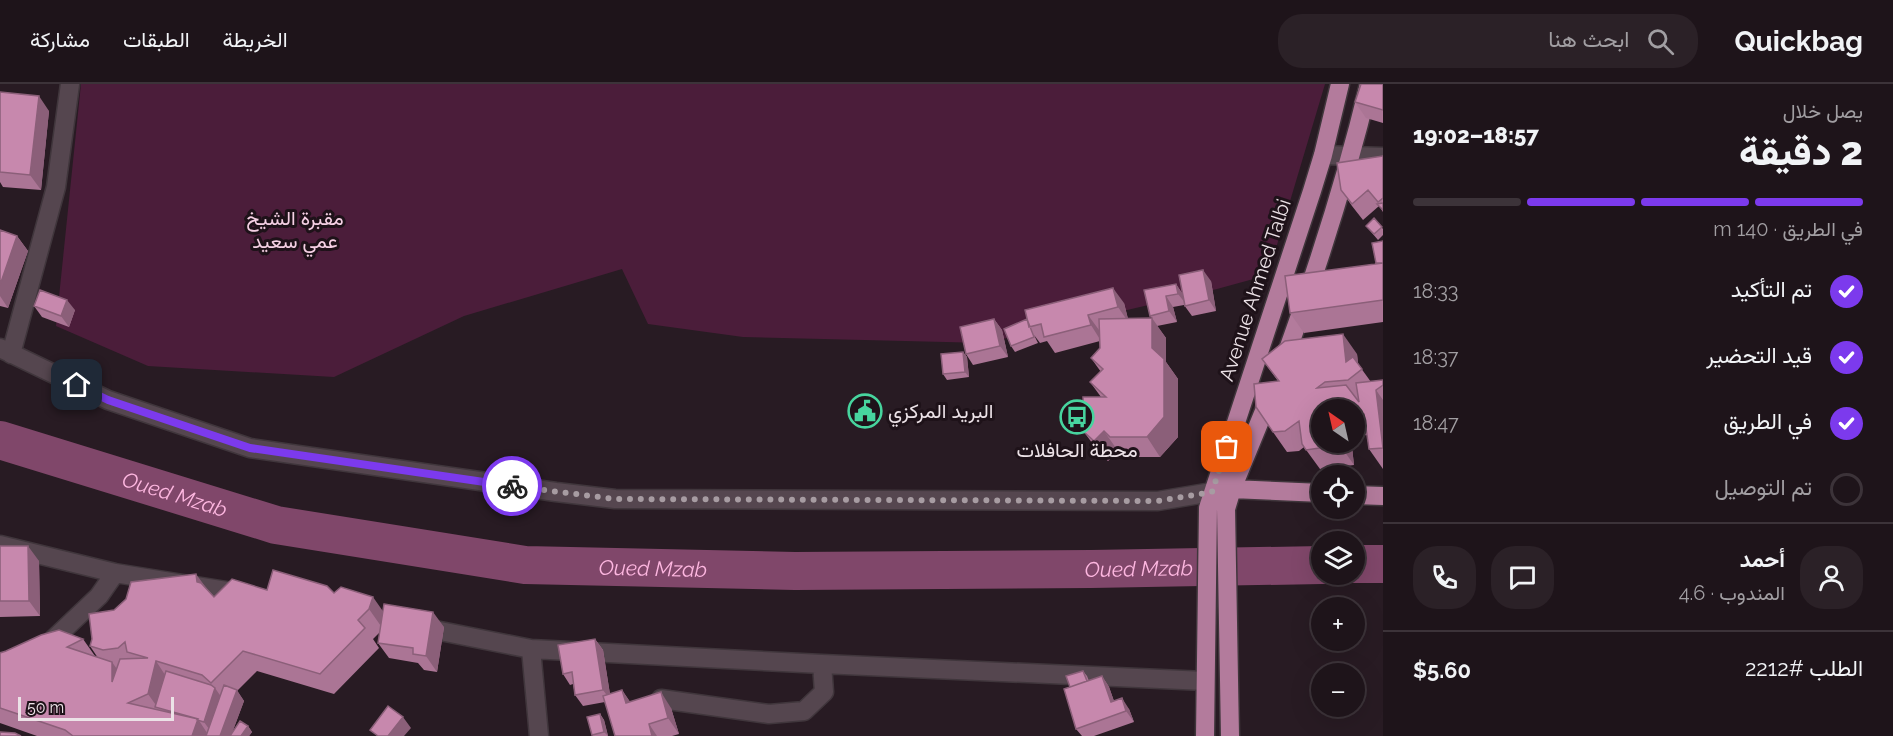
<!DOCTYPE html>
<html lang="ar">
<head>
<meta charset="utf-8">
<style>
	body { margin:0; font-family:Raleway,Vazirmatn,sans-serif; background:#2b2127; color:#f1f3f6; direction:rtl; height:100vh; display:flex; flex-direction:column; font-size:22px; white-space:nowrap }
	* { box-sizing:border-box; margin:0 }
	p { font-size:20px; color:#a19ea2 }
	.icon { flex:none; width:33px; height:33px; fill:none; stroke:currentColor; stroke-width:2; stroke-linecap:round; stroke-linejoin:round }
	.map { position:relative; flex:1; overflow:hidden; direction:ltr }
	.sheet { display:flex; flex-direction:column; background:#1e141a; width:510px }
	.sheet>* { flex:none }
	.needle { width:39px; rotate:326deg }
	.fabs { position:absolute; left:1311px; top:315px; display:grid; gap:12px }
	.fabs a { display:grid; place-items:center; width:54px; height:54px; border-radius:50%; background:#1e141a; box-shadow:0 6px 24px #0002,0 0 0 2px #3c3339; font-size:30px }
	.scale { position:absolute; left:18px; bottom:15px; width:156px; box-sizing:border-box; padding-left:6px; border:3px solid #ece2e7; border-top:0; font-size:16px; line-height:21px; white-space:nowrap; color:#ece2e7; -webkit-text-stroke:4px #1e1219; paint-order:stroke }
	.pin { position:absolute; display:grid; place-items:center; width:51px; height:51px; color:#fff; margin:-26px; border-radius:12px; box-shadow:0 3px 9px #0006 }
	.courier { position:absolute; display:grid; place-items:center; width:60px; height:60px; margin:-30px; border:4px solid #7c3aed; border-radius:50%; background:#fff; color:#222; box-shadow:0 2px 8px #0007 }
	.head em { font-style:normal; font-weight:800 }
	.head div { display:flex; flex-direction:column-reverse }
	.head { display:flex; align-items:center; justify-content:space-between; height:102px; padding:0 30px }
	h1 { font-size:39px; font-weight:800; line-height:45px }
	.bar { display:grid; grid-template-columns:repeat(4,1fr); gap:9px 6px; align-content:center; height:72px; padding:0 30px }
	.bar i { height:8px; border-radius:4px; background:#3c3339 }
	.bar .active { background:#7c3aed }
	.bar p { grid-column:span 4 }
	.line { display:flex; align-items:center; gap:15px; padding:0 30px; border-top:2px solid #3c3339 }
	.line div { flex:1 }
	.round { display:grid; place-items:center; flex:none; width:63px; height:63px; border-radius:24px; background:#2b2127 }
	ol { padding:0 30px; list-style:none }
	li { display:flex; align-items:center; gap:18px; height:66px }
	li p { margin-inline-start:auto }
	li .icon { padding:6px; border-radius:50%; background:#7c3aed; color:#fff; stroke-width:4 }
	li:last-child { color:#a19ea2 }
	li i { width:33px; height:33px; border:3px solid #3c3339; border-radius:50% }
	header { display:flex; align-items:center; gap:36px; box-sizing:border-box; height:84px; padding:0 30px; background:#1e141a; border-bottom:2px solid #3c3339 }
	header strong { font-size:28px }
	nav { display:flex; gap:33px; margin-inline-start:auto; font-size:21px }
	.search { width:420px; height:54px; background:#2b2127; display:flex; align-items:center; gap:15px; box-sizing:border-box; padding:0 21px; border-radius:24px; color:#a19ea2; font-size:22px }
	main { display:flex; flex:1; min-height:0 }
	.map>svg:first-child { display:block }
	.green { fill:#4b1d3a }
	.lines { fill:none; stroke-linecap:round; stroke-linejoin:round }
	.river { stroke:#80476a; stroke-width:38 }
	.minor-casing { stroke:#40363c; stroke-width:21 }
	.major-casing { stroke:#40363c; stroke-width:21 }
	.minor { stroke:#55464f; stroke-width:18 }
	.major { stroke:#b37b9c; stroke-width:18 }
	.wall { fill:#ab7595 }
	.shaded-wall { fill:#8b5f79 }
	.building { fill:#c788ad; stroke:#8b5f79; stroke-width:1.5 }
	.done { stroke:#a79ca2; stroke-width:6; stroke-dasharray:0 10.8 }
	.route { stroke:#7c3aed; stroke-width:8 }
	.labels { text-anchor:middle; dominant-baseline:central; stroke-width:6; stroke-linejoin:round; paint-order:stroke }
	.park-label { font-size:20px; fill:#f5d0e4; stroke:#1e1219 }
	.street-label { font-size:20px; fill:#ece2e7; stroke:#1e1219 }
	.poi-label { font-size:20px; fill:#ece2e7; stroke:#1e1219; text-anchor:start }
	.water-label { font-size:21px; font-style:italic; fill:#fdb7e0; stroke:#1e1219 }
</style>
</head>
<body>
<header>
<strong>Quickbag</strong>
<div class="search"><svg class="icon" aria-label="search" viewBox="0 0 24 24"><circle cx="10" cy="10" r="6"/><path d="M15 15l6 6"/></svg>ابحث هنا</div>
<nav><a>الخريطة</a><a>الطبقات</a><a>مشاركة</a></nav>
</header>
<main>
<section class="sheet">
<div class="head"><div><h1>2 دقيقة</h1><p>يصل خلال</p></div><em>18:57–19:02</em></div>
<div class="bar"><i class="active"></i><i class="active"></i><i class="active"></i><i></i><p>في الطريق · 140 m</p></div>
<ol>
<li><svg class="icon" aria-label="check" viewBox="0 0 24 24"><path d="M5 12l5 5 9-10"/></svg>تم التأكيد<p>18:33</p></li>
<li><svg class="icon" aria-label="check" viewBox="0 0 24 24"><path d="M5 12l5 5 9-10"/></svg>قيد التحضير<p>18:37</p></li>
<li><svg class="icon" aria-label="check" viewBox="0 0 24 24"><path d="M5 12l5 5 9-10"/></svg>في الطريق<p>18:47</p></li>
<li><i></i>تم التوصيل</li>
</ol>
<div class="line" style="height:108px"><a class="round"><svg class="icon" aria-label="person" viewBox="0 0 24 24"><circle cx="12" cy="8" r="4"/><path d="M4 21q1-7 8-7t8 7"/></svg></a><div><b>أحمد</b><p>المندوب · 4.6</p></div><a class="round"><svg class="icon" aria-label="chat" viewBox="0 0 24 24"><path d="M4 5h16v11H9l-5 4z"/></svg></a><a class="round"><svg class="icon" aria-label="phone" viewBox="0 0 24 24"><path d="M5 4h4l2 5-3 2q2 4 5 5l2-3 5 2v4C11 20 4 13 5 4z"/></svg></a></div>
<div class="line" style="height:78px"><div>الطلب #2212</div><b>$5.60</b></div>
</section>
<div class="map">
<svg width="1383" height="652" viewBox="0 0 1383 652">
	<rect width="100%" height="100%" fill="#281b23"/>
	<path class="green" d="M81,0H1325L1268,191L1217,205L986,259L743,253L648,240L622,185L464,232L334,293L148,282L56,242Z"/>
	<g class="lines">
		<g class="river">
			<path id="s1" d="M0,356L276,441L525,481L795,487L1091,485L1322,481"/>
			<path d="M1354,480H1383"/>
		</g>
		<g class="minor-casing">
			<path id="minor" d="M1323,71L1383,73
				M0,264L108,316L250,364L556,408L615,415L1158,417L1212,408
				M11,270L56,103L70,0
				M0,461L115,489L245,510
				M420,543L531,565L822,580L1205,597
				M531,565L539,652
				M0,578L30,575L41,567L99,512L115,489
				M661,615L769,630L804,627L824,608L822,580"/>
		</g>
		<g class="major-casing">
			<path id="major" d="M1283,279C1317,186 1346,96 1369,0
				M1223,406L1232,405L1322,409
				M1354,411L1383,412
				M1205,652L1208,424L1312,107L1323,71L1340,0
				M1230,652L1226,425L1232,405L1271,310"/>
		</g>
		<use href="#minor" class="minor"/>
		<use href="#major" class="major"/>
	</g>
	<path class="wall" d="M1383,0V39L1366,34L1355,18Z
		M0,8L49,27L41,106L3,103L0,98Z
		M1383,72V128L1379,122L1363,136L1352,122L1341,106Z
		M1374,134L1383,145V151L1378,156L1366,142Z
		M0,146L17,152L28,167L8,224L0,222Z
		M1383,157V238L1304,249L1290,229L1376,179Z
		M1211,197L1216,227L1192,232L1184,221L1173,223L1177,238L1157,242L1166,254V278L1178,295V353L1160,373H1124L1118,367L1108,377L1098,367L1084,348L1101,313L1090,298L1101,288L1091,274L1100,264V257L1055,269L1047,257L1040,259L1034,251L1038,259L1015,268L1011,262L1004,245L1124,219L1128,235L1152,234L1150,232L1176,200L1182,209Z
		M34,222L75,226L69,243L42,233Z
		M994,235L1002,246L1008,273L973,281L966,270Z
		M963,268L967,273L969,293L947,296L943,290Z
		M1357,270L1358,280L1371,298L1383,296V385L1369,365L1367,351L1354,353V326H1322V358H1349L1352,363L1354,381L1320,385L1304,363L1299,367L1287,368L1273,348L1278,297L1262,275Z
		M0,462L39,477L40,532L0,533Z
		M267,506L334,509L383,528L444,543L437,588L424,586L418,579L389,574L378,559L380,548L373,555L379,564L334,610L257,587L237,607L244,617L233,646L248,642L252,648L249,652H37L0,639V569L83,555L95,572L98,574L90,562L114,526L209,508L214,513Z
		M595,555L603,566L610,610L622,606L630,618L671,624L679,650L672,652H615L605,618L583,622L575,611L573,600L570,601L563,590Z
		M1083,587L1087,592L1089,597L1102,592L1109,603L1114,617L1129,625L1134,638L1094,652H1082L1076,645L1070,603Z
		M600,630L604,636L608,652H593L592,651Z"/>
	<path class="shaded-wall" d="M39,12L49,27L41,106L30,91Z
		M17,152L28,167L8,224L0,212V201Z
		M1203,186L1211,197L1216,227L1209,216Z
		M1176,200L1183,211L1186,220L1178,210Z
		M1113,204L1124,219L1129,239L1118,223Z
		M1166,212L1173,223L1177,238L1169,227Z
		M67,216L75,226L69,243L61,232Z
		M1088,231L1099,246L1101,257L1091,241Z
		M1152,234L1166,254V278L1178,295V353L1160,373L1147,353L1152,264Z
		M994,235L1002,246L1008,273L1000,262Z
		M1343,250L1357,270L1359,287L1346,278Z
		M963,268L967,273L969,293L965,288Z
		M1376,306L1383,316V363Z
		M1104,347L1118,367L1108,377L1094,357Z
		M1340,358H1349L1352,363L1354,381L1340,361Z
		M28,462L39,477L40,532L29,517Z
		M196,490L210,509L197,498Z
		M373,513L387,533L383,545L369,525Z
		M433,528L444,543L437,588L426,572Z
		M595,555L603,566L611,617L603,606Z
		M156,577L169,597L158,624L148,610Z
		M112,578L126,598H112Z
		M1102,592L1109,603L1118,629L1111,618Z
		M215,604L226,620L214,652L204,638Z
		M237,606L244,617L231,652H220Z
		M622,606L633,622L626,619Z
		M661,608L671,624L679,650L668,634Z
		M1122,614L1129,625L1134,638L1126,627Z
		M600,630L604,636L608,652L604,648Z
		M403,633L411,644L404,652H388Z
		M198,635L209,652H192Z
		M649,640L657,652H652Z
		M248,642L252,648L249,652H241Z"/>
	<path class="building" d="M1361,0H1383V26L1355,18Z
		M0,8L39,12L30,91L0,88Z
		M1383,72V114L1378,118L1368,106L1352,120L1341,106L1337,79Z
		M1383,119V126L1377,120Z
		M1374,134L1382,143L1374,150L1366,142Z
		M0,146L17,152L0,201Z
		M1383,157V179H1376L1372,159Z
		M1383,179V216L1290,229L1285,192Z
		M1203,186L1209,216L1185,222L1179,191Z
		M1176,200L1178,210L1166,212L1169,227L1150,232L1144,206Z
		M1113,204L1118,223L1088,231L1091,241L1044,253L1041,240L1029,243L1025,226Z
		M40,206L67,216L61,232L34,222Z
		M1152,234V264L1164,275V333L1147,353H1110L1104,347L1094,357L1084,348L1083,313H1106L1090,298L1103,285L1091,274L1100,264L1099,235Z
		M994,235L1000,262L966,270L960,243Z
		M1027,235L1034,253L1011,262L1004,245Z
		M1343,250L1346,278L1353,273L1362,285L1348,296L1325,298L1317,304L1346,301L1359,318L1356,299L1383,296V301L1376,306L1383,364L1369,365L1364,330L1354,331V326H1322V358H1340V361L1306,366L1302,360L1299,337L1285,347L1273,348L1256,323L1254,300L1279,297L1262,275L1285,257Z
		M963,268L965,288L943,290L941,270Z
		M0,462H28L29,517H0Z
		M273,486L327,502L334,509L341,503L373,513L369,525L358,536L365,544L320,590L243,567L211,599L202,591L156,577L148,610L128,619L198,635L192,652H73L65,646L0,624V569L6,567L41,551L59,546L83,555L67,563L112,578V598L120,575L148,574L127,568L125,558L118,564L103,566L90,562L92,555L89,530L114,526L126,515L131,498L196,490L197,498L201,499L214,513L232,495L267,506Z
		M384,520L433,528L426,572L413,570V564L378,559Z
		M595,555L603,606L575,611L572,588L563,590L558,561Z
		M166,587L211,601L215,604L204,638L197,636L198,635L155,623Z
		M1083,587L1087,597L1070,603L1066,592Z
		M1102,592L1111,618L1122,614L1126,627L1076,645L1064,605Z
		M224,601L237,606L220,652H206Z
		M622,606L626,619L661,608L668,634L649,640L652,652H615L603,612Z
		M388,622L403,633L388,652H378L370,646Z
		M600,630L604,648L592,651L587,633Z
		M240,637L248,642L241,652H230Z
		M0,648L15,649L21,652H0Z"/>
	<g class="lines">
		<path class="done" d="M512,402L615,415L1158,417L1212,408L1227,363"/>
		<path class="route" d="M77,301L108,316L250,364L512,402"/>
	</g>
	<defs>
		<g id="civic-ring" transform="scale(1.725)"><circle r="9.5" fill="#1e1219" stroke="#47d49e" stroke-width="1.5"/><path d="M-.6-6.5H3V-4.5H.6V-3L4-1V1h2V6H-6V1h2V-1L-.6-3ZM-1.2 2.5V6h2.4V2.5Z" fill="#47d49e"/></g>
		<g id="bus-ring" transform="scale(1.725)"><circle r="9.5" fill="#1e1219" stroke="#47d49e" stroke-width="1.5"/><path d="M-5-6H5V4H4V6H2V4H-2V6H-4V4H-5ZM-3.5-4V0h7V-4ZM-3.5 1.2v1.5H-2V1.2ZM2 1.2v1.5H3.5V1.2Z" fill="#47d49e"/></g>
	</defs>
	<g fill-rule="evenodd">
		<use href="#civic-ring" x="865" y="327"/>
		<use href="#bus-ring" x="1077" y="333"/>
	</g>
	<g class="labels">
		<g class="park-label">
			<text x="295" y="134">مقبرة الشيخ<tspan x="295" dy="23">عمي سعيد</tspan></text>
		</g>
		<g class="street-label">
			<text transform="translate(1255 206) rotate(-72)">Avenue Ahmed Talbi</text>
		</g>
		<g class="poi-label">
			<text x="888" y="327">البريد المركزي</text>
			<text x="1077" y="366" text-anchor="middle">محطة الحافلات</text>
		</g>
		<g class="water-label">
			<text stroke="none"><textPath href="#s1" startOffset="183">Oued Mzab</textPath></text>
			<text stroke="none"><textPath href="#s1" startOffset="1155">Oued Mzab</textPath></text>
			<text stroke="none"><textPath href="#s1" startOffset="669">Oued Mzab</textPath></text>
		</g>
	</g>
</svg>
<div class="fabs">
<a><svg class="needle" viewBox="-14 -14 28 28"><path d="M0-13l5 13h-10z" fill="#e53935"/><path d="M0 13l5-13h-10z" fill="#a19ea2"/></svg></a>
<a><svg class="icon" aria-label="locate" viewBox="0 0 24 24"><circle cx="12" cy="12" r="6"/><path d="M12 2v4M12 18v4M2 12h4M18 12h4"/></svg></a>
<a><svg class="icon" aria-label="layers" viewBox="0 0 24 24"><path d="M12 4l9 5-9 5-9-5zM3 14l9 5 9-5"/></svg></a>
<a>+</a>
<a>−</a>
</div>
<div class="scale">50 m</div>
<div class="pin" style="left:1227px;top:363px;background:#ea580c"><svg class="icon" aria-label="bag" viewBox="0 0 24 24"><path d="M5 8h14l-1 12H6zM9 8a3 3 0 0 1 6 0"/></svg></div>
<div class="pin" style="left:77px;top:301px;background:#1f2937"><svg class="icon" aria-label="home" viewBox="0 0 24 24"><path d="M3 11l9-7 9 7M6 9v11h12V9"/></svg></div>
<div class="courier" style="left:512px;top:402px"><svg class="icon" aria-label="bike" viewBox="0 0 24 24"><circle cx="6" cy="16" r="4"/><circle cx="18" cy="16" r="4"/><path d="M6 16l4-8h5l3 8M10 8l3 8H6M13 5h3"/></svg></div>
</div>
</main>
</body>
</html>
